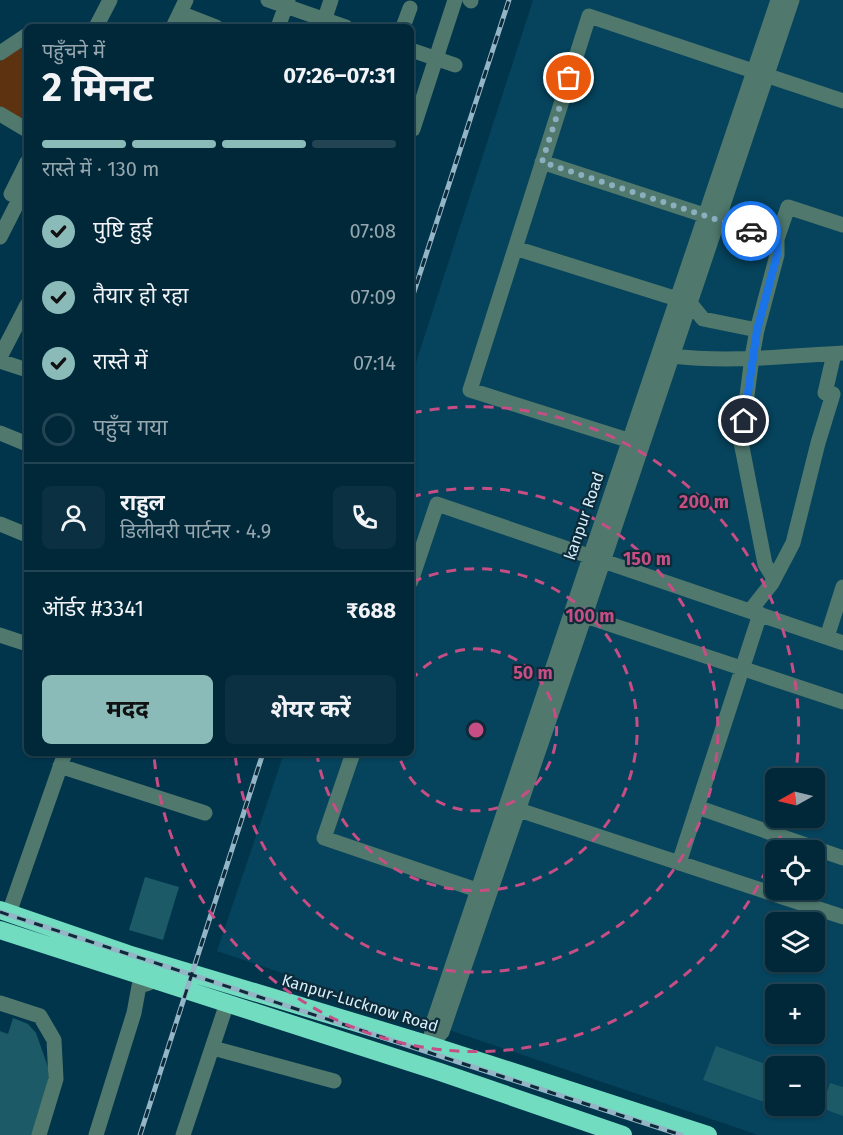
<!DOCTYPE html>
<html lang="hi">
<head>
<meta charset="utf-8">
<style>
	body { margin:0; font-family:"Fira Sans","Noto Sans Devanagari",sans-serif; background:#0a3041; color:#f1f3f6; height:100vh; display:flex; flex-direction:column; font-size:22px; white-space:nowrap }
	* { box-sizing:border-box; margin:0 }
	p { font-size:20px; color:#95a6ae }
	.icon { flex:none; width:33px; height:33px; fill:none; stroke:currentColor; stroke-width:2; stroke-linecap:round; stroke-linejoin:round }
	.map { position:relative; flex:1; overflow:hidden }
	.panel { position:absolute; left:24px; top:24px; width:390px; height:732px; display:flex; flex-direction:column; background:#002839; border-radius:9px; box-shadow:0 2px 4px #0004,0 0 0 2px #224453 }
	.panel>* { flex:none }
	.needle { width:39px; rotate:262deg }
	.fabs { position:absolute; left:765px; top:768px; display:grid; gap:12px }
	.fabs a { display:grid; place-items:center; width:60px; height:60px; border-radius:9px; background:#002839; box-shadow:0 2px 4px #0004,0 0 0 2px #224453; font-size:30px }
	.pin { position:absolute; display:grid; place-items:center; width:51px; height:51px; color:#fff; margin:-26px; border:3px solid #fff; border-radius:50%; box-shadow:0 2px 6px #0007 }
	.courier { position:absolute; display:grid; place-items:center; width:60px; height:60px; margin:-30px; border:4px solid #1a73e8; border-radius:50%; background:#fff; color:#222; box-shadow:0 2px 8px #0007 }
	.overview em { font-style:normal; font-weight:700 }
	.overview div { display:flex; flex-direction:column-reverse }
	.overview { display:flex; align-items:center; justify-content:space-between; height:102px; padding:0 18px }
	h1 { font-size:39px; font-weight:700; line-height:45px }
	.bar { display:grid; grid-template-columns:repeat(4,1fr); gap:9px 6px; align-content:center; height:72px; padding:0 18px }
	.bar i { height:8px; border-radius:4px; background:#224453 }
	.bar .active { background:#8bbbb9 }
	.bar p { grid-column:span 4 }
	.line { display:flex; align-items:center; gap:15px; padding:0 18px; border-top:2px solid #224453 }
	.line div { flex:1 }
	.round { display:grid; place-items:center; flex:none; width:63px; height:63px; border-radius:9px; background:#0a3041 }
	ol { padding:0 18px; list-style:none }
	li { display:flex; align-items:center; gap:18px; height:66px }
	li p { margin-inline-start:auto }
	li .icon { padding:6px; border-radius:50%; background:#8bbbb9; color:#111; stroke-width:4 }
	li:last-child { color:#95a6ae }
	li i { width:33px; height:33px; border:3px solid #224453; border-radius:50% }
	.button { display:flex; gap:12px; margin-top:auto; padding:12px 18px }
	.button a { flex:1; height:69px; border-radius:9px; background:#8bbbb9; color:#111; font-size:24px; font-weight:700; line-height:69px; text-align:center }
	.button a+a { background:#0a3041; color:#f1f3f6 }
	.map>svg:first-child { display:block }
	.built { fill:#06435c; fill-rule:evenodd }
	.green { fill:#5d3211 }
	.building { fill:#1d5a67 }
	.lines { fill:none; stroke-linecap:round; stroke-linejoin:round }
	.minor { stroke:#50786c; stroke-width:15 }
	.highway { stroke:#71dcbf; stroke-width:18 }
	.rail-casing { stroke:#94b5c6; stroke-width:5 }
	.rail { stroke:#0d2a38; stroke-width:3; stroke-dasharray:9; stroke-linecap:butt }
	.done { stroke:#8cafc0; stroke-width:6; stroke-dasharray:0 10.8 }
	.route { stroke:#1a73e8; stroke-width:8 }
	.ring { fill:none; stroke:#c74e84; stroke-width:3; stroke-dasharray:10 8 }
	.labels { text-anchor:middle; dominant-baseline:central; stroke-width:4.5; stroke-linejoin:round; paint-order:stroke }
	.street-label { font-size:16px; fill:#d7f0fe; stroke:#0d2a38 }
	.centre { fill:#c74e84; stroke:#0d2a38; stroke-width:3 }
	.ring-label { font-size:18px; text-anchor:middle; font-weight:bold; fill:#c74e84; stroke:#0d2a38; stroke-width:4.5; stroke-linejoin:round; paint-order:stroke }
</style>
</head>
<body>
<div class="map">
<svg width="843" height="1135" viewBox="0 0 843 1135">
	<rect width="100%" height="100%" fill="#00354c"/>
	<path class="built" d="M533,0H843V1135H758L217,951L284,753H411V378ZM776,778H814V818H776ZM776,850H814V890H776ZM776,922H814V962H776ZM776,994H814V1034H776ZM776,1066H814V1106H776Z"/>
	<path class="green" d="M27,44V122L0,107V61Z"/>
	<path class="building" d="M145,877L179,887L163,940L129,930Z
		M13,1018L28,1024L36,1033L48,1067V1089L32,1135H0V1031L8,1034Z
		M716,1046L776,1068V1106H782L781,1108L703,1080Z
		M830,1083L843,1087V1116L821,1108Z"/>
	<g class="lines">
		<path class="minor" d="M268,0L346,27
			M470,0L471,1
			M180,13L216,27
			M96,27L110,0
			M173,27L186,0
			M278,27L288,0
			M322,27L331,0
			M403,27L410,8
			M411,50L455,65
			M0,53L27,35
			M0,114L27,130
			M411,129H413L455,0
			M542,162L777,239L788,207L843,225
			M11,194L27,162
			M0,237L27,184
			M515,248L690,303L703,319L757,330
			M672,356C729,363 787,356 843,353
			M0,357L27,305
			M0,361L27,370
			M0,433L27,444
			M637,443L470,390L589,16L843,101
			M0,524L27,535
			M774,579L765,564L741,442L752,357L757,330L777,255V239
			M411,581L437,504L843,643
			M750,611L772,583L793,543L818,443L833,394L825,393L834,354
			M585,616L843,702
			M0,635L27,644
			M827,637L843,587
			M353,753L324,838L477,890
			M60,766L205,813
			M510,807L843,917
			M697,807L843,858
			M679,863L760,614
			M9,913L65,753
			M0,1003L40,1016L54,1040L56,1079L39,1135
			M430,1045L442,1032L578,636L792,0
			M430,1045L433,1023L778,0
			M213,1048L334,1081
			M96,1135L134,1013L139,986L149,983L152,978
			M183,1135L227,1003"/>
		<path class="highway" d="M0,910L128,954L430,1045L708,1135
			M0,930L440,1072L623,1135"/>
		<g class="rail-casing">
			<path id="rail" d="M411,301L509,0
				M0,912L681,1135
				M140,1135L263,753"/>
		</g>
		<use href="#rail" class="rail"/>
	</g>
	<g class="lines">
		<path class="done" d="M569,78L542,162L751,231"/>
		<path class="route" d="M744,421L757,330L777,255V239L751,231"/>
	</g>
	<g class="ring">
		<path d="M411 681A81 81 0 1 1 398 753"/>
		<path d="M412 582A161 161 0 1 1 317 754"/>
		<path d="M411 497A242 242 0 1 1 235 753"/>
		<path d="M786 819A323 323 0 0 1 154 755M412 413A323 323 0 0 1 795 778"/>
	</g>
	<g class="labels">
		<g class="street-label">
			<text transform="translate(584 516) rotate(-71)">kanpur Road</text>
			<text transform="translate(360 1003) rotate(17)">Kanpur-Lucknow Road</text>
		</g>
	</g>
	<circle cx="476" cy="730" r="9" class="centre"/>
	<g class="ring-label">
		<text x="704" y="508">200 m</text>
		<text x="647" y="565">150 m</text>
		<text x="590" y="622">100 m</text>
		<text x="533" y="679">50 m</text>
	</g>
</svg>
<div class="fabs">
<a><svg class="needle" viewBox="-14 -14 28 28"><path d="M0-13l5 13h-10z" fill="#e53935"/><path d="M0 13l5-13h-10z" fill="#95a6ae"/></svg></a>
<a><svg class="icon" aria-label="locate" viewBox="0 0 24 24"><circle cx="12" cy="12" r="6"/><path d="M12 2v4M12 18v4M2 12h4M18 12h4"/></svg></a>
<a><svg class="icon" aria-label="layers" viewBox="0 0 24 24"><path d="M12 4l9 5-9 5-9-5zM3 14l9 5 9-5"/></svg></a>
<a>+</a>
<a>−</a>
</div>
<div class="pin" style="left:569px;top:78px;background:#ea580c"><svg class="icon" aria-label="bag" viewBox="0 0 24 24"><path d="M5 8h14l-1 12H6zM9 8a3 3 0 0 1 6 0"/></svg></div>
<div class="pin" style="left:744px;top:421px;background:#1f2937"><svg class="icon" aria-label="home" viewBox="0 0 24 24"><path d="M3 11l9-7 9 7M6 9v11h12V9"/></svg></div>
<div class="courier" style="left:751px;top:231px"><svg class="icon" aria-label="car" viewBox="0 0 24 24"><path d="M5 17H2v-5l4-1 3-4h7l3 4 3 1v5h-3M9 17h6M6 11h13"/><circle cx="7" cy="17" r="2"/><circle cx="17" cy="17" r="2"/></svg></div>
<section class="panel">
<div class="overview"><div><h1>2 मिनट</h1><p>पहुँचने में</p></div><em>07:26–07:31</em></div>
<div class="bar"><i class="active"></i><i class="active"></i><i class="active"></i><i></i><p>रास्ते में · 130 m</p></div>
<ol>
<li><svg class="icon" aria-label="check" viewBox="0 0 24 24"><path d="M5 12l5 5 9-10"/></svg>पुष्टि हुई<p>07:08</p></li>
<li><svg class="icon" aria-label="check" viewBox="0 0 24 24"><path d="M5 12l5 5 9-10"/></svg>तैयार हो रहा<p>07:09</p></li>
<li><svg class="icon" aria-label="check" viewBox="0 0 24 24"><path d="M5 12l5 5 9-10"/></svg>रास्ते में<p>07:14</p></li>
<li><i></i>पहुँच गया</li>
</ol>
<div class="line" style="height:108px"><a class="round"><svg class="icon" aria-label="person" viewBox="0 0 24 24"><circle cx="12" cy="8" r="4"/><path d="M4 21q1-7 8-7t8 7"/></svg></a><div><b>राहुल</b><p>डिलीवरी पार्टनर · 4.9</p></div><a class="round"><svg class="icon" aria-label="phone" viewBox="0 0 24 24"><path d="M5 4h4l2 5-3 2q2 4 5 5l2-3 5 2v4C11 20 4 13 5 4z"/></svg></a></div>
<div class="line" style="height:78px"><div>ऑर्डर #3341</div><b>₹688</b></div>
<div class="button"><a>मदद</a><a>शेयर करें</a></div>
</section>
</div>
</body>
</html>
